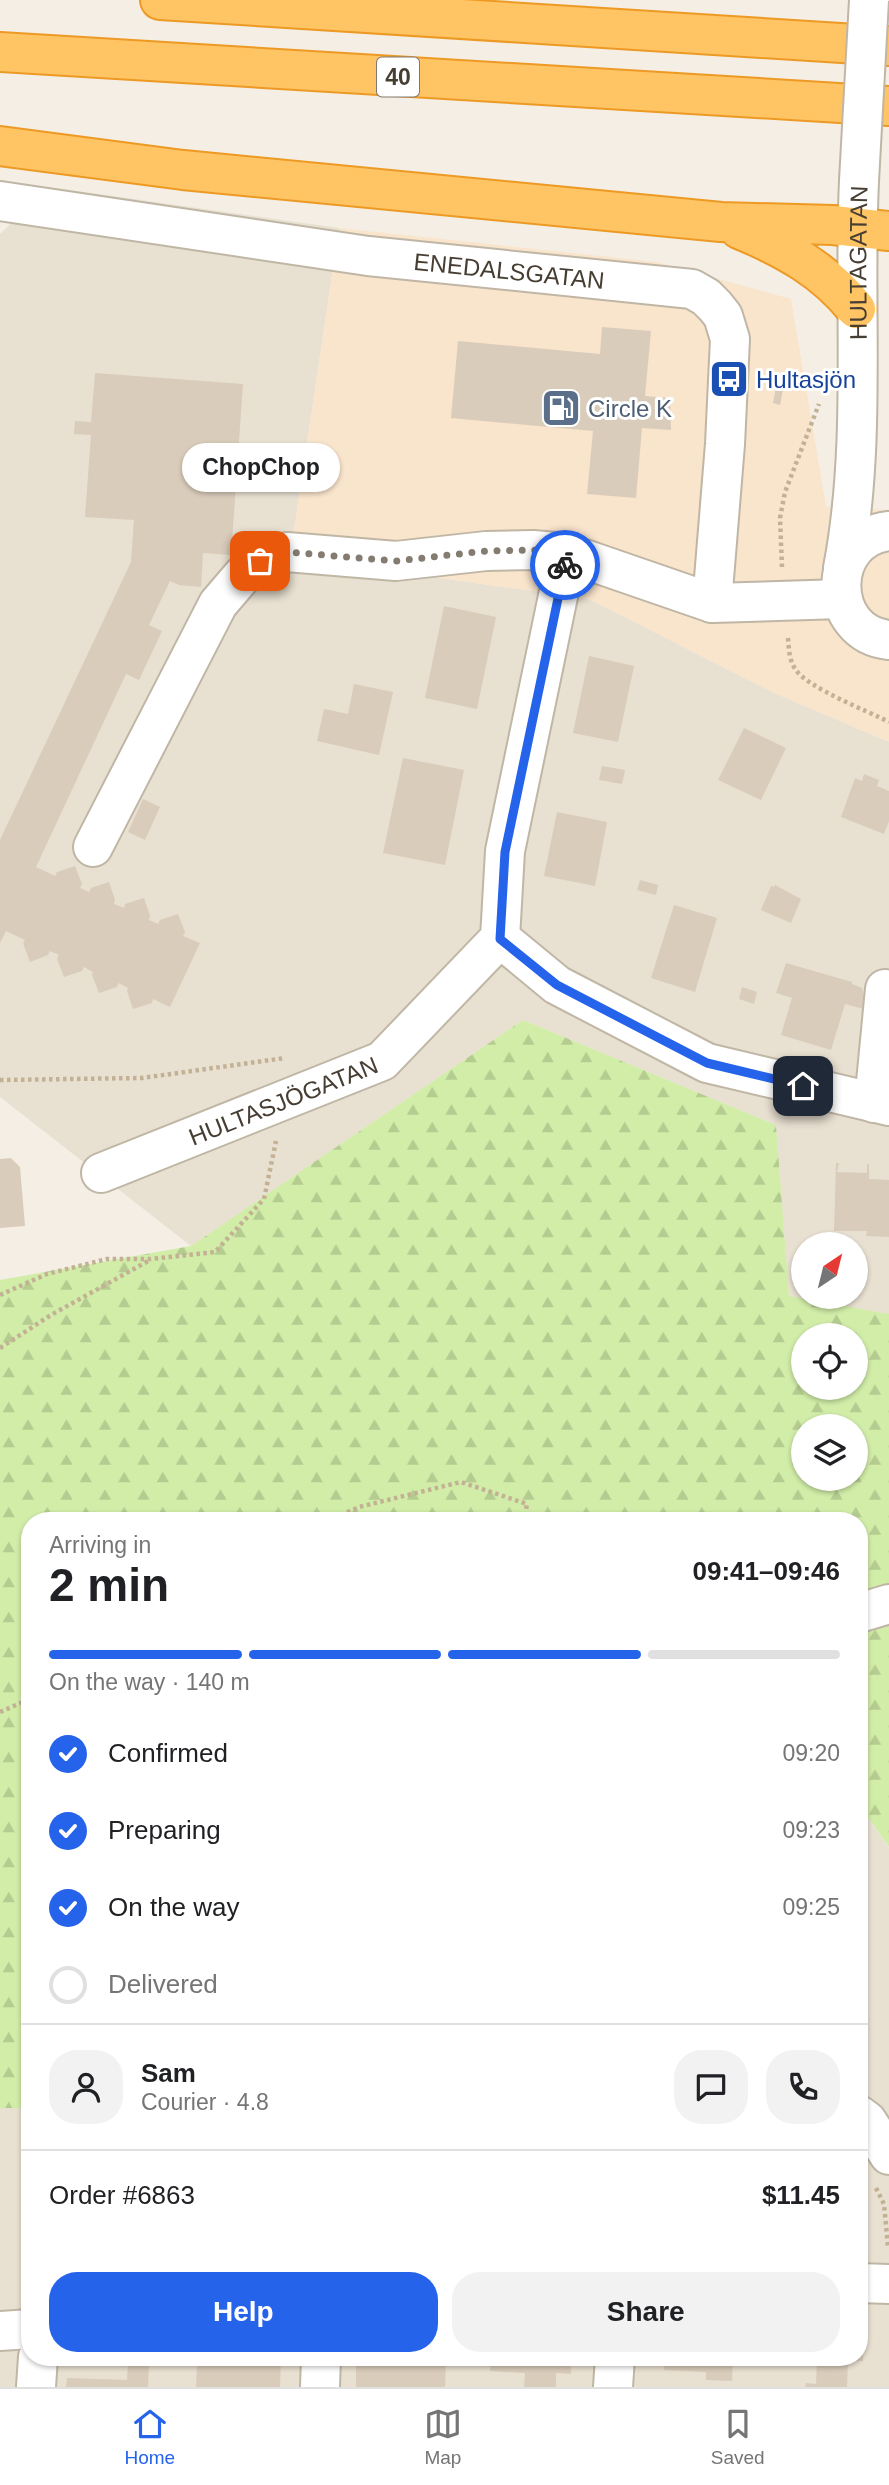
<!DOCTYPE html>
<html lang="en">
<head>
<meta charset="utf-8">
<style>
	body { margin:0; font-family:Arial,sans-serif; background:#f2f2f2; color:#202124; height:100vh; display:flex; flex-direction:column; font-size:26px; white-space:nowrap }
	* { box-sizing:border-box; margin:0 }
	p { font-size:23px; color:#757577 }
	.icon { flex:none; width:38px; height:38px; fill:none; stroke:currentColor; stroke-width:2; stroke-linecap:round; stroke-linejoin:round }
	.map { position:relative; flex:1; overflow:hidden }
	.side { position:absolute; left:21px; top:1512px; width:847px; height:854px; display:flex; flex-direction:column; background:#fff; border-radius:28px; box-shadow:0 2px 5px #0004 }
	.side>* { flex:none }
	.needle { width:46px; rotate:35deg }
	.tools { position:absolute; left:791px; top:1232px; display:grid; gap:14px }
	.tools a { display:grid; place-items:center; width:77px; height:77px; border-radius:50%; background:#fff; box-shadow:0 2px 5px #0004; font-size:35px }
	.pin { position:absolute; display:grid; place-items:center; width:60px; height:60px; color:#fff; margin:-30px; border-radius:14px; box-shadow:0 4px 10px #0006 }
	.courier { position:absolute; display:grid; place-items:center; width:70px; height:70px; margin:-35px; border:5px solid #2563eb; border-radius:50%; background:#fff; color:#222; box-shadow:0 2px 9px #0007 }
	.bubble { position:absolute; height:49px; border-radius:24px; background:#fff; box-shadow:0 2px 5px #0004; font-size:23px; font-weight:600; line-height:49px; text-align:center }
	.summary em { font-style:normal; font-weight:600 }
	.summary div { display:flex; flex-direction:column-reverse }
	.summary { display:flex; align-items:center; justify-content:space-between; height:119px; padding:0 28px }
	h1 { font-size:46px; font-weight:600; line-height:52px }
	.bar { display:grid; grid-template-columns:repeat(4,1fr); gap:10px 7px; align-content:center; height:84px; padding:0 28px }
	.bar i { height:9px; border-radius:5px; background:#e0e0e0 }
	.bar .selected { background:#2563eb }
	.bar p { grid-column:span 4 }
	.line { display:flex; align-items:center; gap:18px; padding:0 28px; border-top:2px solid #e0e0e0 }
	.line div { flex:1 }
	.round { display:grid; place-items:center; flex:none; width:74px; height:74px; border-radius:28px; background:#f2f2f2 }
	ol { padding:0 28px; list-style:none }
	li { display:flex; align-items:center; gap:21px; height:77px }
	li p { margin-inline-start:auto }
	li .icon { padding:7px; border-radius:50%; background:#2563eb; color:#fff; stroke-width:4 }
	li:last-child { color:#757577 }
	li i { width:38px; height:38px; border:4px solid #e0e0e0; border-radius:50% }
	.primary-button { display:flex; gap:14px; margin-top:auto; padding:14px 28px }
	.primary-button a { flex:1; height:80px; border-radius:28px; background:#2563eb; color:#fff; font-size:28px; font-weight:600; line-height:80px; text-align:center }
	.primary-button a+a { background:#f2f2f2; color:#202124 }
	.tab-bar { display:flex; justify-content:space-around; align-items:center; height:98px; border-top:2px solid #e0e0e0; background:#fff; font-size:19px; color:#757577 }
	.tab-bar a { display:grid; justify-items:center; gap:4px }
	.tab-bar .selected { color:#2563eb }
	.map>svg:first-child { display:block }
	.residential { fill:#e8e0d1; fill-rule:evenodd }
	.commercial { fill:#f9e4cc }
	.forest { fill:url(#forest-firs); fill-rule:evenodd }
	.building { fill:#daccbb }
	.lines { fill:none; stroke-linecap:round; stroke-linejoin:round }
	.minor-casing { stroke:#c0b6a5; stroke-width:42 }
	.highway-casing { stroke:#ed9a24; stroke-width:42 }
	.path { stroke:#c3b195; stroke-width:4.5; stroke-dasharray:3.5 3.5; stroke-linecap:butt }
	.minor { stroke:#fff; stroke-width:38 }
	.highway { stroke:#ffc464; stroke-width:38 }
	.minor-bridge-casing { stroke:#c0b6a5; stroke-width:42; stroke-linecap:butt }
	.minor-bridge { stroke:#fff; stroke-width:38 }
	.done { stroke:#847c71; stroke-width:7; stroke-dasharray:0 12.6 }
	.route { stroke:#2563eb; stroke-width:9 }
	.labels { text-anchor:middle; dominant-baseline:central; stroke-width:6; stroke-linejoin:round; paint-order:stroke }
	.shield { fill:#fff; stroke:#7e7870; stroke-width:2 }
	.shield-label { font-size:23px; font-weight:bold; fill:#473e33 }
	.street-label { font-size:24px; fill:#473e33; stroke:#fff }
	.transit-label { font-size:24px; fill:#164399; stroke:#fff; text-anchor:start }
	.service-label { font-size:24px; fill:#4e5e75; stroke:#fff; text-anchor:start }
</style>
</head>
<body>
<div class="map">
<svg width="889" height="2387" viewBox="0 0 889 2387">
	<defs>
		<pattern id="forest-firs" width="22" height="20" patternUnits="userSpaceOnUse" patternTransform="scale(1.75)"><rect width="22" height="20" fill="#d1eda8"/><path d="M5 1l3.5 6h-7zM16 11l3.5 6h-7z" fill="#b5cc91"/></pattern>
	</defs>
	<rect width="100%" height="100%" fill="#f4eee4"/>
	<path class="residential" d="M48,187L339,228L290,557L589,599L774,693L889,742V1314L789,1297L776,1125L523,1020L191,1246L0,1097V234ZM803,1244H856V1297H803Z
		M859,1805L889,1848V2387H0V2108H30V2357H859Z"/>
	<path class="commercial" d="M339,228L656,262L791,299L826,507L889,510V742L774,693L589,599L290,557Z"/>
	<path class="forest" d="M523,1020L776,1125L789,1296L889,1314V1847L859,1805V1521H30V2108H0V1280L191,1246ZM803,1335H856V1388H803ZM803,1426H856V1479H803Z"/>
	<path class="building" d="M602,327L651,331L645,396L670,398L671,430L642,428L636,498L587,494L593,431L451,418L458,341L600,354Z
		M95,373L243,384L231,555L203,553L201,587L179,585L170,581L149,625L162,631L139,680L126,674L36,867L55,876L57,872L75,866L82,884L80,888L89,892L91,888L109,882L115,900L114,904L124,908L125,904L144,898L150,916L149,920L158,924L160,920L178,914L185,932L183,936L200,943L170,1007L153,999L152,1003L133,1009L127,991L128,988L119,983L117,987L99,993L92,975L93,972L84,967L82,971L64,977L57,959L59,955L50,951L48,955L30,962L23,943L25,940L6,931L0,943V840L131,562L134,520L85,517L91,435L74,434L75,421L91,422Z
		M777,383L784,384L780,405L773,403Z
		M444,606L496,617L477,709L425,698Z
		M589,656L634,666L618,742L573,733Z
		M354,684L393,692L379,755L317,741L324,709L348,714Z
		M744,728L786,748L761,800L718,780Z
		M403,758L464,770L445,865L383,853Z
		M602,766L625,770L622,784L599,780Z
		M864,774L879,780L877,786L889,791V821L884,834L841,817L855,778L862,781Z
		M143,799L160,807L145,840L128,832Z
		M557,812L607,822L595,886L544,876Z
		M640,880L658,885L656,895L637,890Z
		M775,885L801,899L791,923L761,910L771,886L774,887Z
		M674,905L717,918L695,992L651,978Z
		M786,963L852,982V984L862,988L867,1010L845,1004L831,1050L781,1035L792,998L776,993Z
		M742,987L757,992L754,1004L739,999Z
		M11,1158L20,1167L25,1226L0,1228V1159Z
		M836,1163H839L837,1172L867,1173V1164H869V1179L889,1180V1237L866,1236L867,1231H834Z
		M859,2329H864L863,2361H848L847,2387H805L806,2383L816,2384L817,2360H800L801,2357H859Z
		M219,2357H281L280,2387H196L197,2366H219Z
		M356,2357H446L445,2387H356Z
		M491,2357H571V2374L556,2373V2387H524L525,2373L490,2371Z
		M665,2357H733L732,2381L706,2380V2372L664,2370Z
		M128,2364L149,2365L148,2387H66L67,2378L127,2380Z"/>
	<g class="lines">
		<g class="minor-casing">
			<g id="minor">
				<path id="s1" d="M0,201L368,256L692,289L706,297L715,306L723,316L730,339L725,444L712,603"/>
				<path d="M889,531C825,538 826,634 889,640"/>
				<path id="s2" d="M843,568C867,444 853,308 859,181"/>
				<path d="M93,847L218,604L242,576L260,561L287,552L396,561L486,551L533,550L567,553"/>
				<path d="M500,938L557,985L707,1063L889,1106"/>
				<path d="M874,1103L885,989"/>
				<path id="s3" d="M101,1173L382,1061L500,938L505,851L567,553L712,603L842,599"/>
				<path d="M859,1613L889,1604"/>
				<path d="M859,2115L867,2121L889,2155"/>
				<path d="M859,2283L889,2284"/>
				<path d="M0,2331L30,2329"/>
				<path d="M36,2387L38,2357"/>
				<path d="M320,2387L321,2357"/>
				<path d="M613,2387L615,2357"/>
			</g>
		</g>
		<g class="highway-casing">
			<path id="highway" d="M160,0L889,46
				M0,52L889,106
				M0,146L183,170L721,222L833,225L889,231
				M739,229C785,248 825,270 856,309"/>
		</g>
		<path class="path" d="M782,567L780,518L785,492L819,404
			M788,638C789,649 789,661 796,670C808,688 868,711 889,722
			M0,1080L142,1078L285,1058
			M0,1295L47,1274L107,1259H151L215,1252L264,1199L276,1141
			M0,1348L51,1315L150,1260
			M328,1521L359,1507L461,1482L527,1504L524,1521
			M0,1712L30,1699
			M876,2188L884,2204L888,2247"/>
		<use href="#minor" class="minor"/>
		<use href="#highway" class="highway"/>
		<g class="minor-bridge-casing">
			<path id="minor-bridge" d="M859,181L869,0"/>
		</g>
		<use href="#minor-bridge" class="minor-bridge"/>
	</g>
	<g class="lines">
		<path class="done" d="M260,561L287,552L396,561L486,551L533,550L567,553L565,565"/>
		<path class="route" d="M565,565L505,852L500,939L557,985L707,1063L803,1086"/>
	</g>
	<defs>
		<g id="bus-square" transform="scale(2.0125)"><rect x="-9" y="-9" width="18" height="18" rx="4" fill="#1a4fb4" stroke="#fff"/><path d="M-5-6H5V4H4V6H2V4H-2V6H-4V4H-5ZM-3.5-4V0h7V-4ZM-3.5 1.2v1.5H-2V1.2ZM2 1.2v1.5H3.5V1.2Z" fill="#fff"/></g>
		<g id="fuel-square" transform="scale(2.0125)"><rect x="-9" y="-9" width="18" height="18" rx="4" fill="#5c6f8a" stroke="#fff"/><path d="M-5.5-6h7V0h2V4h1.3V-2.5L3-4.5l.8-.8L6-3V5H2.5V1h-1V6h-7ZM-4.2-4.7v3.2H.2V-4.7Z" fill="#fff"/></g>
	</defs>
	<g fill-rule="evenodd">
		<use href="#bus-square" x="729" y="379"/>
		<use href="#fuel-square" x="561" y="408"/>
	</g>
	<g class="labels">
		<rect class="shield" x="377" y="57.5" width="42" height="39" rx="5"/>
		<g class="shield-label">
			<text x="398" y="77">40</text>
		</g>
		<g class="street-label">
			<text stroke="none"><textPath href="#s2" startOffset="306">HULTAGATAN</textPath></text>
			<text stroke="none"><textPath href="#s1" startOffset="514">ENEDALSGATAN</textPath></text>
			<text stroke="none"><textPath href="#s3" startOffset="196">HULTASJÖGATAN</textPath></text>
		</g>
		<g class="transit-label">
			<text x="756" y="379">Hultasjön</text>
		</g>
		<g class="service-label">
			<text x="588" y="408">Circle K</text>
		</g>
	</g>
</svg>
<div class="tools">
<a><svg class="needle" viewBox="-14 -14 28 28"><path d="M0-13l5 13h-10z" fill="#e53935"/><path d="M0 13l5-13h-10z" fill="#757577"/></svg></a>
<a><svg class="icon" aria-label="locate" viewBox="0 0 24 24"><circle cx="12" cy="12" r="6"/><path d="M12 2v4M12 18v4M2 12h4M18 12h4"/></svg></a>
<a><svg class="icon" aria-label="layers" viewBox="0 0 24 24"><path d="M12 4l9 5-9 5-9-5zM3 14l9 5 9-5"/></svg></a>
</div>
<div class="pin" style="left:260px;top:561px;background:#ea580c"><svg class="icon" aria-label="bag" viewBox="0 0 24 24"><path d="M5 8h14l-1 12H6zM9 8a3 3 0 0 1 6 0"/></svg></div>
<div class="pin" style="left:803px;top:1086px;background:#1f2937"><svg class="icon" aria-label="home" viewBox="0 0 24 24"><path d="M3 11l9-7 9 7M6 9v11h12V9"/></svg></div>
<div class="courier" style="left:565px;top:565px"><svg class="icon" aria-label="bike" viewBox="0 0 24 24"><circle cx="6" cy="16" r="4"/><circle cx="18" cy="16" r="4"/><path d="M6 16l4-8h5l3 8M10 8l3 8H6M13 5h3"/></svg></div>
<div class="bubble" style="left:182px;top:443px;width:158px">ChopChop</div>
<section class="side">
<div class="summary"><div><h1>2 min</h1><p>Arriving in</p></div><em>09:41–09:46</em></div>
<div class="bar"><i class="selected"></i><i class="selected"></i><i class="selected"></i><i></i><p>On the way · 140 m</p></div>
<ol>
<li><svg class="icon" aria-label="check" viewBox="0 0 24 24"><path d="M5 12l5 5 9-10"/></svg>Confirmed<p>09:20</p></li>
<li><svg class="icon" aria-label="check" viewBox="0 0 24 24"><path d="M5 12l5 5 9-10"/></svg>Preparing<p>09:23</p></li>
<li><svg class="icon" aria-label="check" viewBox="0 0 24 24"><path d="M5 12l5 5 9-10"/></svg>On the way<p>09:25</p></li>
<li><i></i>Delivered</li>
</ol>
<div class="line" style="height:126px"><a class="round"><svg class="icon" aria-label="person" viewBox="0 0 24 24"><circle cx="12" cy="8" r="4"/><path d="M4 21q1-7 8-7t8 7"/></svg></a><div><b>Sam</b><p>Courier · 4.8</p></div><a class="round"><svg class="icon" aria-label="chat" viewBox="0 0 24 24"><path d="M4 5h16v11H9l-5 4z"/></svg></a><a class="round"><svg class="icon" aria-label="phone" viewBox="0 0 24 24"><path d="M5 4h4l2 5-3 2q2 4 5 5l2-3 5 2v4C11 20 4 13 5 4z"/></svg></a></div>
<div class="line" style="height:91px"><div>Order #6863</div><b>$11.45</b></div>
<div class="primary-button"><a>Help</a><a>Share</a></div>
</section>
</div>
<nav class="tab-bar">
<a class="selected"><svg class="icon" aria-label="home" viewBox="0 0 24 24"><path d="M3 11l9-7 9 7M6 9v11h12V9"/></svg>Home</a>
<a><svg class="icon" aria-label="map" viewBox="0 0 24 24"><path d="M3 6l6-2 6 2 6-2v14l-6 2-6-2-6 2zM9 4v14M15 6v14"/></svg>Map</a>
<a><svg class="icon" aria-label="saved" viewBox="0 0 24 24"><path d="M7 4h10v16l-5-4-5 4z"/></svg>Saved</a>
</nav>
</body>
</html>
